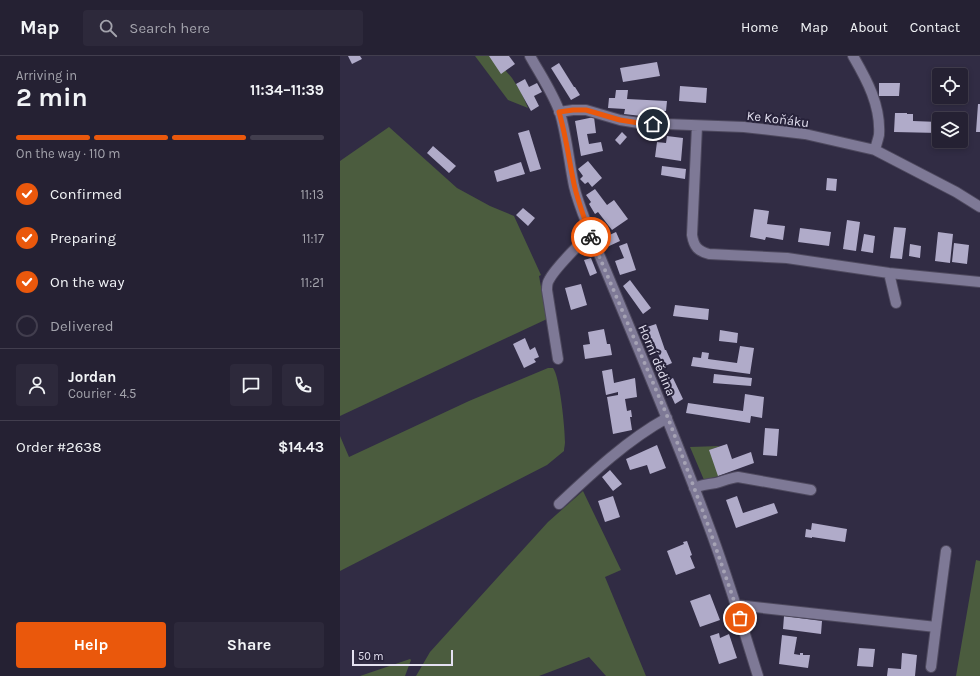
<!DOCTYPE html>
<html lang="en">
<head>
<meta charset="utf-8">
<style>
	body { margin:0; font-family:Karla,sans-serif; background:#2d293b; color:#f1f3f6; height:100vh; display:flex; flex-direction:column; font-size:15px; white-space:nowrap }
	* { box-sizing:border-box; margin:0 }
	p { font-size:13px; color:#a3a3ac }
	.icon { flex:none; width:22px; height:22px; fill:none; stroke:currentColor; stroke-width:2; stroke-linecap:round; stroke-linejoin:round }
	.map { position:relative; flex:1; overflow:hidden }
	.side { display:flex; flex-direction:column; background:#252133; width:340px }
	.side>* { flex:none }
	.buttons { position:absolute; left:592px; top:12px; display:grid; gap:8px }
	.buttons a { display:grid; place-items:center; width:36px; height:36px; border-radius:4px; background:#252133; box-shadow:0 2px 6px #0003,0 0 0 1px #423e4e; font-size:20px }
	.scale { position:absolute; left:12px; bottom:10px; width:101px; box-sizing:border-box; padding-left:4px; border:2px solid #e4e1f1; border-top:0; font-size:11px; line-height:14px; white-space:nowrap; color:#e4e1f1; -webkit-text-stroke:3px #27223a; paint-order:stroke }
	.pin { position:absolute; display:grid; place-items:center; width:34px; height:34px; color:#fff; margin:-17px; border:2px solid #fff; border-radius:50%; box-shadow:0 1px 4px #0007 }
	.courier { position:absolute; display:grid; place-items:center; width:40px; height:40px; margin:-20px; border:3px solid #ea580c; border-radius:50%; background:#fff; color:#222; box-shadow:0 1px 5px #0007 }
	.headline em { font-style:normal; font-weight:700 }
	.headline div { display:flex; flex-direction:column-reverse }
	.headline { display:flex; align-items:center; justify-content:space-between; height:68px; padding:0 16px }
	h1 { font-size:26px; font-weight:700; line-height:30px }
	.bar { display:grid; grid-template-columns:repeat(4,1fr); gap:6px 4px; align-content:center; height:48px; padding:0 16px }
	.bar i { height:5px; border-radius:3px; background:#423e4e }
	.bar .selected { background:#ea580c }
	.bar p { grid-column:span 4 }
	.line { display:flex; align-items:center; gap:10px; padding:0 16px; border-top:1px solid #423e4e }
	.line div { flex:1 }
	.round { display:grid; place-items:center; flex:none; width:42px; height:42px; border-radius:4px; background:#2d293b }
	ol { padding:0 16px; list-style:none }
	li { display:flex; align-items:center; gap:12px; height:44px }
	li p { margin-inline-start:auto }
	li .icon { padding:4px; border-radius:50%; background:#ea580c; color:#fff; stroke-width:4 }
	li:last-child { color:#a3a3ac }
	li i { width:22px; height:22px; border:2px solid #423e4e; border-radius:50% }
	.cta { display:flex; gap:8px; margin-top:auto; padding:8px 16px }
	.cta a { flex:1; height:46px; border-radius:4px; background:#ea580c; color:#fff; font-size:16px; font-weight:700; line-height:46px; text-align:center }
	.cta a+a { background:#2d293b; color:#f1f3f6 }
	header { display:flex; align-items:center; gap:24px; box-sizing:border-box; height:56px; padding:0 20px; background:#252133; border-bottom:1px solid #423e4e }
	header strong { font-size:19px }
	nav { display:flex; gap:22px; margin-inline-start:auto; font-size:14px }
	.search { width:280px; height:36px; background:#2d293b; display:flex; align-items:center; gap:10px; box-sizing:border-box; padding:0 14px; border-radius:4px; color:#a3a3ac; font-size:15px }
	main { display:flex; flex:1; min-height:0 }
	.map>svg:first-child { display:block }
	.green { fill:#4b5c3e }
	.building { fill:#b0abc9 }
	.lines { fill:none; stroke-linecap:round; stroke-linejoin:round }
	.minor-casing { stroke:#4e495e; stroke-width:12 }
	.minor { stroke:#7e7996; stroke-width:10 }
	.done { stroke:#a5a2b4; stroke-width:4; stroke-dasharray:0 7.2 }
	.route { stroke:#ea580c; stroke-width:5 }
	.labels { text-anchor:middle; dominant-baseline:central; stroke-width:4; stroke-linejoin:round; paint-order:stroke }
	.street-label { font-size:13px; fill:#e4e1f1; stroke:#27223a }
</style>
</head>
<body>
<header>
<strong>Map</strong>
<div class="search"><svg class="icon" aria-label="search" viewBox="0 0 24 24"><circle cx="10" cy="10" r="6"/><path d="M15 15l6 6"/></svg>Search here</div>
<nav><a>Home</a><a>Map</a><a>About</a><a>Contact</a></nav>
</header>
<main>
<section class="side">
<div class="headline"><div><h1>2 min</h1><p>Arriving in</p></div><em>11:34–11:39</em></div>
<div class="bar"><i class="selected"></i><i class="selected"></i><i class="selected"></i><i></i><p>On the way · 110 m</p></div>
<ol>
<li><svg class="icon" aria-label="check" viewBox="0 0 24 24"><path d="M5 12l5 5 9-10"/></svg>Confirmed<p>11:13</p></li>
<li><svg class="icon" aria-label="check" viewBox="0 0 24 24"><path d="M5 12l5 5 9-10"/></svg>Preparing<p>11:17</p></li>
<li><svg class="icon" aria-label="check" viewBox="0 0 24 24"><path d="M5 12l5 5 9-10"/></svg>On the way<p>11:21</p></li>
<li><i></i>Delivered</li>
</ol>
<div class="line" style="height:72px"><a class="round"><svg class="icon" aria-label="person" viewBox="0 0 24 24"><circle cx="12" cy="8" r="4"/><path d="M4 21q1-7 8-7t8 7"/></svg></a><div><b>Jordan</b><p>Courier · 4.5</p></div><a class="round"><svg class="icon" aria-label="chat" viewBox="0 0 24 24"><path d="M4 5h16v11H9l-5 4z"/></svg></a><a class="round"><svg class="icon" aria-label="phone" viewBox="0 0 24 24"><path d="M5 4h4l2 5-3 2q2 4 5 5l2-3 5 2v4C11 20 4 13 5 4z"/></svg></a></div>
<div class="line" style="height:52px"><div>Order #2638</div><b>$14.43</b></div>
<div class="cta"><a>Help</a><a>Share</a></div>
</section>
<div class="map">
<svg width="640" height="620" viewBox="0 0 640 620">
	<rect width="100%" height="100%" fill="#312c44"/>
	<path class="green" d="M135,0H153L172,22L181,36L188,52L168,44Z
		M49,71L117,132L150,150L174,160L201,219L199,220L207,263L0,360V105Z
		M208,312H213C220,321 225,373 225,386C225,389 224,392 224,395L207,409L0,515V380L9,401L129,345Z
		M380,390L370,394L379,420L364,424L350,391Z
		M243,435L281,514L265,521L306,620H266L249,601L199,620H76L90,596L208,466Z
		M636,504L640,505V620H616Z
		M70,603L71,604L65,620H20Z"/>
	<path class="building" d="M8,0H20L22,3L12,8Z
		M149,0H169L175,8L161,18Z
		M317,6L320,20L283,26L280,12Z
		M219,7L234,31H235L240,39L231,44L211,12Z
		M185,23L189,31L197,27L202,36L194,40L199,50L191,55L176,28Z
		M539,27H560L559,40H539Z
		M340,30L367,32L366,47L339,45Z
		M276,34H288L287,43L327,45L326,55H310V61L284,58L285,53L268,52L269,42H275Z
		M638,48H640V76H636Z
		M555,57H567V58H573V65L599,66V77L554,76Z
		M254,61L256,77L247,78L249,88L261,86L263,95L241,100L235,65Z
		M447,61L461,62L460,71H446Z
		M189,74L201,113L190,116L178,77Z
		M282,76L287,81L280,89L275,84Z
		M327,80L343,82L341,105L315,101L317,86L326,87Z
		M93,90L116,110L109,117L87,97Z
		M248,105L262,122L252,131L248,126L245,128L240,123L243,120L238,113Z
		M181,106L185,118L157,126L154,115Z
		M322,110L346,113L345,123L321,119Z
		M487,122L497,123L496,135L486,134Z
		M255,133L267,149L274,144L288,163L272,174L258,156L255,158L249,148L251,146L246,139Z
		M183,152L195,162L188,170L176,159Z
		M414,153L429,155L427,168L445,170L443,184L426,181L425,184L410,181Z
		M507,164L520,166L516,195L503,193Z
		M554,171L566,172L562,203L550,202Z
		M460,172L491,176L489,190L458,186Z
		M276,176L280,185L267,191L263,182Z
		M598,176L613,178L610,207L595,205Z
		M524,178L535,180L533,197L521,195Z
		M287,187L296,214L280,219L275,205L284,202L279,190Z
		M614,187L629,189L627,208L612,206Z
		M570,188L581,190L580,202L569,200Z
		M251,202L257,217L250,220L244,204Z
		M290,224L311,252L303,258L283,230Z
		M241,228L247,249L231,254L225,232Z
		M335,249L369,253L368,264L333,260Z
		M316,268L325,294H326L332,307L323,311L314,286H312L307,271Z
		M264,273L267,288H270L272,299L245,303L243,289L250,288L248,276Z
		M380,274L398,277L397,287L379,285Z
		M185,282L190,294L195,291L199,301L194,303L196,306L184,312L173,288Z
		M400,290L414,292L410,318L351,310L353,301L361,302L362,296L369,297L368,303L397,307Z
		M272,313L274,327L295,322L297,341L285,343L287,355L291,354L292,361H290L292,374L273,378L267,341L278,339V336L266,339L262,315Z
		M374,318L412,322L411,330L373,327Z
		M333,322L343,343L335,348L325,326Z
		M405,338L424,341L422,362L411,360L410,367L346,357L348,347L403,355Z
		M425,372L439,373L437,400L423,399Z
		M387,388L392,403L411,396L414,407L378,420L369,394Z
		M317,389L326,412L310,418L307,409L290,414L286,403Z
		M270,414L282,428L273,435L262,421Z
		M273,440L280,461L265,466L258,445Z
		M397,440L403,457L434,447L438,457L396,472L386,444Z
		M472,467L507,473L505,486L472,481V482L465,481L466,473L471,474Z
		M347,485L352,499L350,500L355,512L336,519L327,495L344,488L343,486Z
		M370,538L380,564L360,571L350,545Z
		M444,560L482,565L481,578L443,573Z
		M379,577L380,582L389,578L397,602L379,608L370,580Z
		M442,579L457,581L454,598L460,599V597H463V599H470L468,612L439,608Z
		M519,592L535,593L533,611L517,610Z
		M562,597L577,599L575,620H547L548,612L561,613Z"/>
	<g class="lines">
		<g class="minor-casing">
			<path id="minor" d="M190,0C200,18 213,37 220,57C227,81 229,106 234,130C238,147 245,163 251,179C291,275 332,371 368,468C387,518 402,569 418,620
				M513,0C527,24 541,50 539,79C538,84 536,89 535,94
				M219,56L233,54H246L280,64L299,67L404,71L465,78L535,94L616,136L640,151
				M357,70L352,179C354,191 358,195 369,198L447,202L549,217L640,226
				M549,217L556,247
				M218,303L207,234C207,230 207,227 209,224C214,214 241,185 251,179
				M354,432C361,429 368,428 376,427C383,425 390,422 398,421L471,434
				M219,448C252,417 287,384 327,362
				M396,549L596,571L591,611
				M596,571L606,495"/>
		</g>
		<use href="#minor" class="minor"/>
	</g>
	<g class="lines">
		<path class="done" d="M251,181L328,362L368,469L400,562"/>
		<path class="route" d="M251,181C245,164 238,146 234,128C229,104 226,80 219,56L233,54H246L280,64L299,67L313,68"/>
	</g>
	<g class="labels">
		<g class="street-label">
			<text transform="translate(438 63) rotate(7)">Ke Koňáku</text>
			<text transform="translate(317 304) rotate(67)">Horní dědina</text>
		</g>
	</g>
</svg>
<div class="buttons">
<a><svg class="icon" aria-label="locate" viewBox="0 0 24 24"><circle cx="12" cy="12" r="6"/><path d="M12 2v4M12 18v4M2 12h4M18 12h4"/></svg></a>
<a><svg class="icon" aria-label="layers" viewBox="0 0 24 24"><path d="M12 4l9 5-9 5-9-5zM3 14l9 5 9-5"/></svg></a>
</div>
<div class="scale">50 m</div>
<div class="pin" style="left:400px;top:562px;background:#ea580c"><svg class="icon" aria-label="bag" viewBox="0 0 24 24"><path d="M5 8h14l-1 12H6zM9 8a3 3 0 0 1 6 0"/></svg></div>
<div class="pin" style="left:313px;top:68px;background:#1f2937"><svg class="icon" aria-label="home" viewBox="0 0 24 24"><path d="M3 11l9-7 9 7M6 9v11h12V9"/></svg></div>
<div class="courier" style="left:251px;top:181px"><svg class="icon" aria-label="bike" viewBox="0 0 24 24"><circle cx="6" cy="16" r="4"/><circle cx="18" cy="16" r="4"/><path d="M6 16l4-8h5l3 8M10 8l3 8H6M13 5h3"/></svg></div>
</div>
</main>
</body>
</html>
